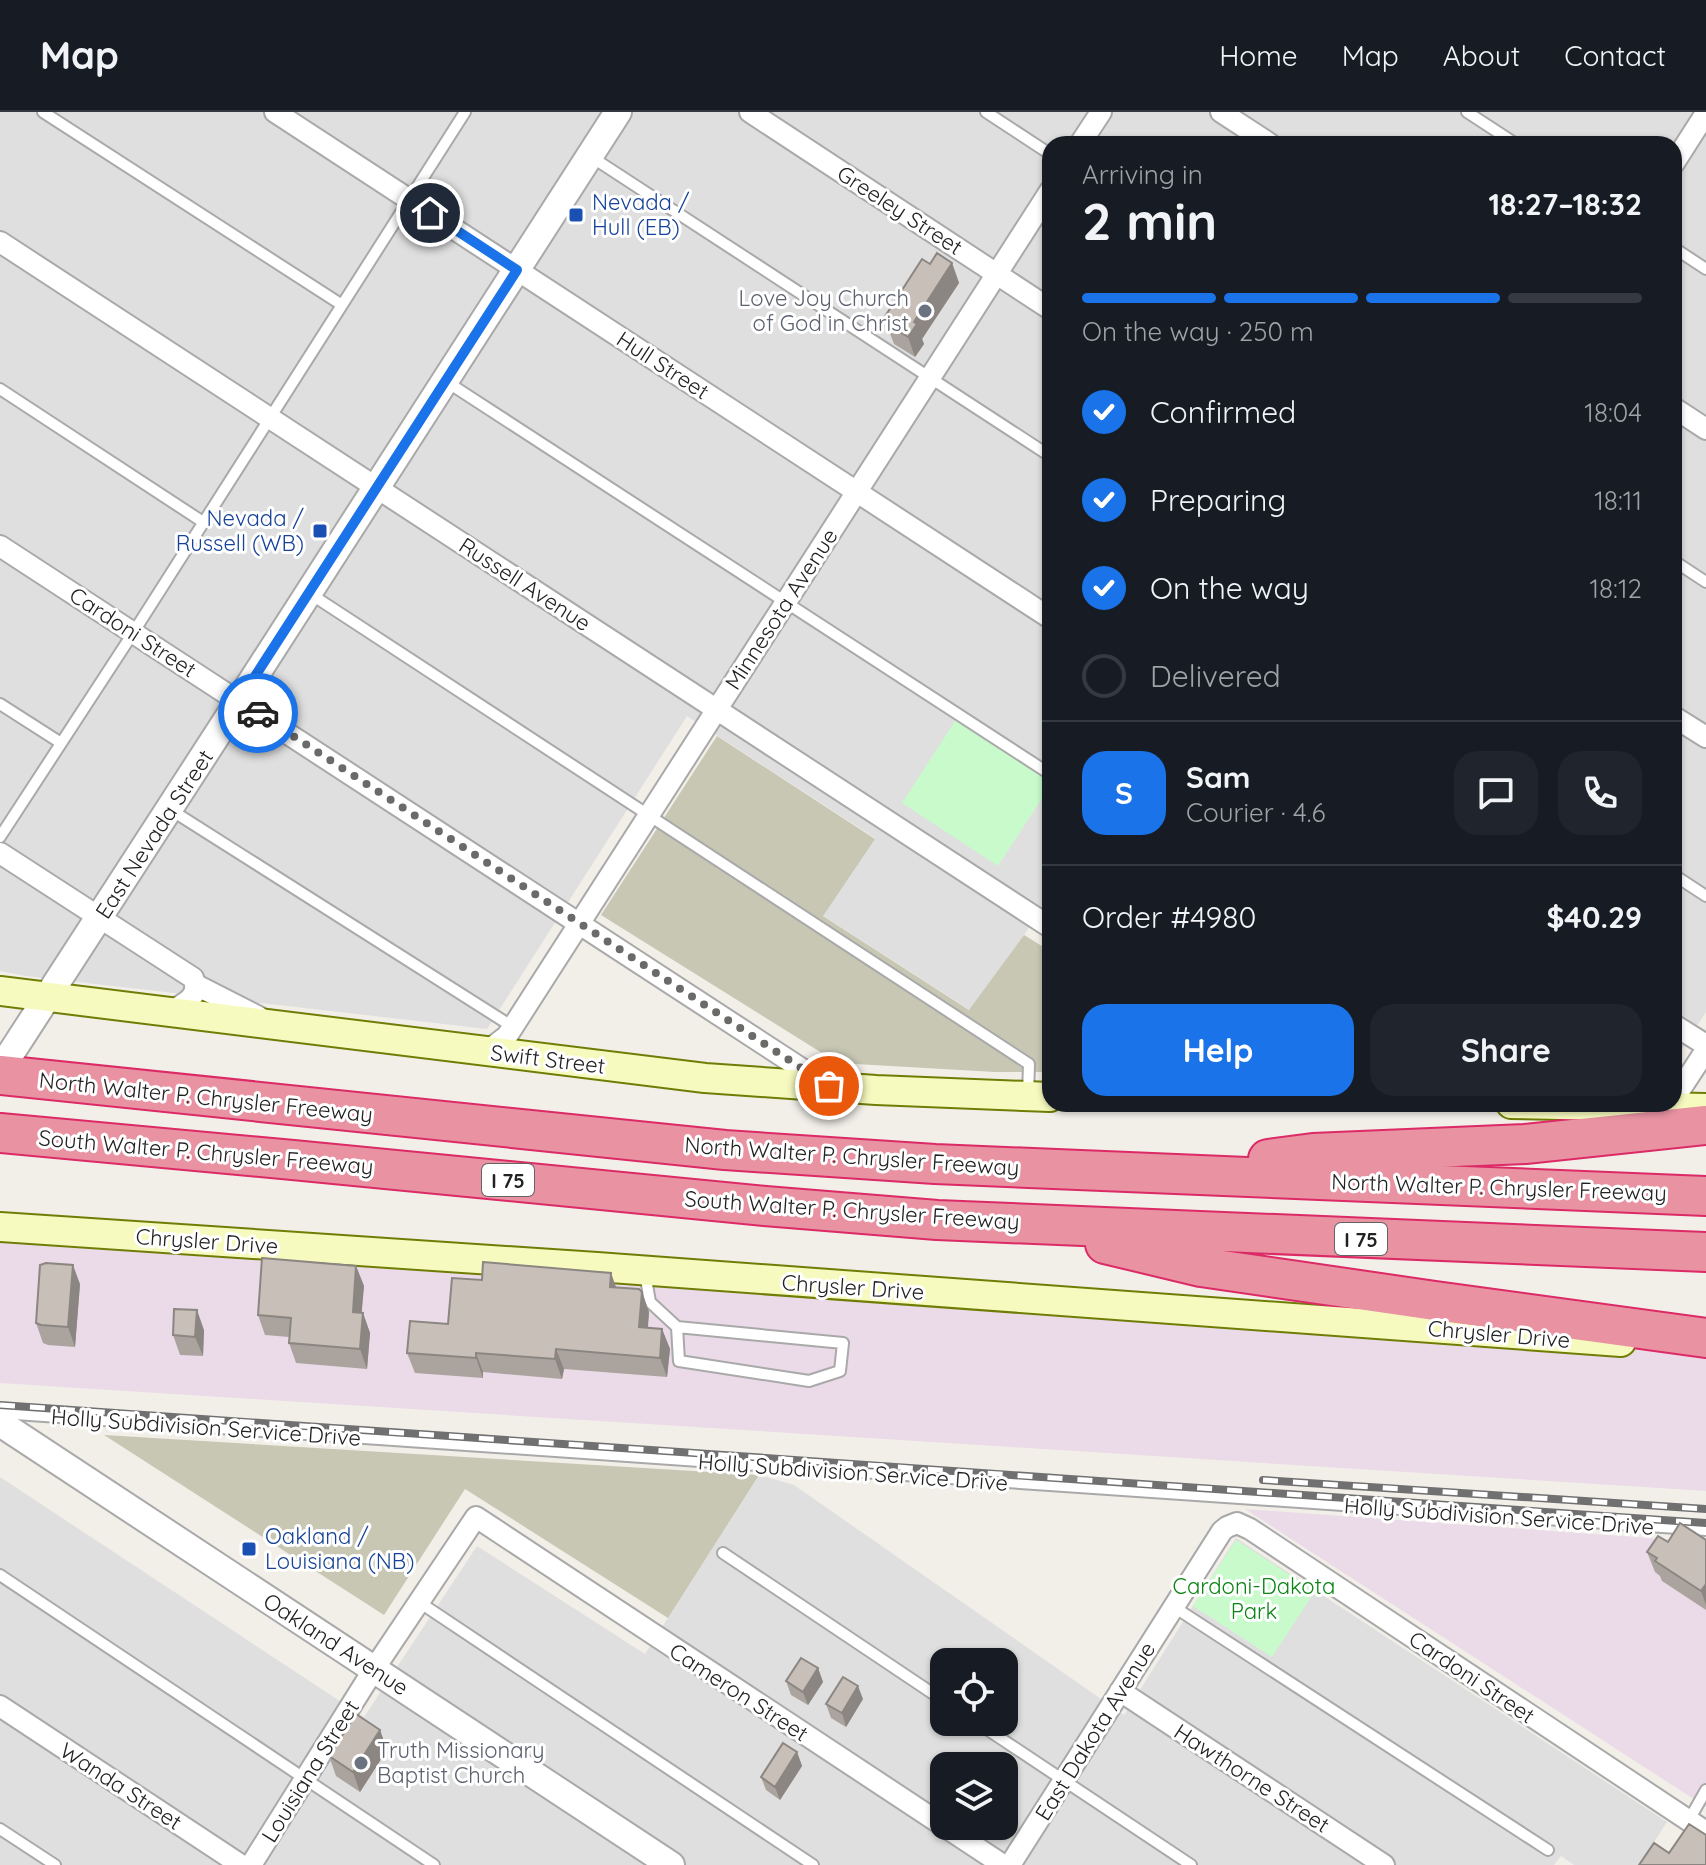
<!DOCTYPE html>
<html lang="en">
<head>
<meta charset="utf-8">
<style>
	body { margin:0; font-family:Quicksand,sans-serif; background:#20242c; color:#f1f3f6; height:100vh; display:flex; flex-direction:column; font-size:30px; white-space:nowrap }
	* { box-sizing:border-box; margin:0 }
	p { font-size:26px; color:#9ea1a6 }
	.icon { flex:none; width:44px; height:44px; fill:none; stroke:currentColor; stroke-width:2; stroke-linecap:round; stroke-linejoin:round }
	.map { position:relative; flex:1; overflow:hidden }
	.panel { position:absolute; left:1042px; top:24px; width:640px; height:976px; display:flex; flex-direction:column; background:#171b24; border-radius:24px; box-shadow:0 2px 6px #0004 }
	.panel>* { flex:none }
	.buttons { position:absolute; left:930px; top:1536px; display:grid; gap:16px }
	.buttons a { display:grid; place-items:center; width:88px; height:88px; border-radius:16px; background:#171b24; box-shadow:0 2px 6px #0004; font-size:40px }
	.pin { position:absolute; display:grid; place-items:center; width:68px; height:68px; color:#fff; margin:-34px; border:4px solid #fff; border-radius:50%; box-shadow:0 2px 8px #0007 }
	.courier { position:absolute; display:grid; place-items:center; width:80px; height:80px; margin:-40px; border:6px solid #1a73e8; border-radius:50%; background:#fff; color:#222; box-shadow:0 2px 10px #0007 }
	.headline em { font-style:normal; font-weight:800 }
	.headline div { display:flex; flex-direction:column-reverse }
	.headline { display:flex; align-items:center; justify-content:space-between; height:136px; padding:0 40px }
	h1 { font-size:52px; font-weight:800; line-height:60px }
	.bar { display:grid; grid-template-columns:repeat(4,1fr); gap:12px 8px; align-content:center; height:96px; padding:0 40px }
	.bar i { height:10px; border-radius:6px; background:#363941 }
	.bar .active { background:#1a73e8 }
	.bar p { grid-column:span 4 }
	.line { display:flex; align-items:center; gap:20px; padding:0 40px; border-top:2px solid #363941 }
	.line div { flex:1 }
	.round { display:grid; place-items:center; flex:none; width:84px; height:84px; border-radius:24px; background:#20242c }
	ol { padding:0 40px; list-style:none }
	li { display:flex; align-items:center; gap:24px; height:88px }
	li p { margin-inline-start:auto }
	li .icon { padding:8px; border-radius:50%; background:#1a73e8; color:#fff; stroke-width:4 }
	li:last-child { color:#9ea1a6 }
	li i { width:44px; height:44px; border:4px solid #363941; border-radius:50% }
	.primary-button { display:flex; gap:16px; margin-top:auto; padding:16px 40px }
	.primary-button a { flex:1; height:92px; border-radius:24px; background:#1a73e8; color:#fff; font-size:32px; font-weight:800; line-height:92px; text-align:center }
	.primary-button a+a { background:#20242c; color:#f1f3f6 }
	header { display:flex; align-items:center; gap:48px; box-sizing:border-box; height:112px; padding:0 40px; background:#171b24; border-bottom:2px solid #363941 }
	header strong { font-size:38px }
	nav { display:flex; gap:44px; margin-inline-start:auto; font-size:28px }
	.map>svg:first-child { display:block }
	.residential { fill:#e0dfdf; fill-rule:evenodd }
	.industrial { fill:#ebdbe8 }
	.construction { fill:#c7c7b4 }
	.park { fill:#c8facc }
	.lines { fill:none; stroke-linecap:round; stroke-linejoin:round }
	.service-casing { stroke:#a9a9a9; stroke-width:14 }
	.minor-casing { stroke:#a9a9a9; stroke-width:24 }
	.tertiary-casing { stroke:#a9a9a9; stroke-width:30 }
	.secondary-casing { stroke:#707d05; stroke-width:32 }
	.motorway-casing { stroke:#dc2a67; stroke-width:42 }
	.service { stroke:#fff; stroke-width:10 }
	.minor { stroke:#fff; stroke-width:20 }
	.tertiary { stroke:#fff; stroke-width:26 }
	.secondary { stroke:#f7fabf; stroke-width:28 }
	.motorway { stroke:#e892a2; stroke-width:38 }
	.rail-casing { stroke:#707070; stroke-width:8 }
	.rail { stroke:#fff; stroke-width:5; stroke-dasharray:15; stroke-linecap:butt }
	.wall { fill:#aba49e }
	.shaded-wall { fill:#8b8681 }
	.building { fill:#c7bfb8; stroke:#8b8681; stroke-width:2 }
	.done { stroke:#6b6a68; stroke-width:8; stroke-dasharray:0 14.4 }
	.route { stroke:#1a73e8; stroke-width:10 }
	.transit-dot { fill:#1a4fb4; stroke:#fff; stroke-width:3 }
	.worship-dot { fill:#6b7280; stroke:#fff; stroke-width:3 }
	.labels { text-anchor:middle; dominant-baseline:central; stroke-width:6; stroke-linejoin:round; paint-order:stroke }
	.shield { fill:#fff; stroke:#646464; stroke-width:2 }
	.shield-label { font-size:20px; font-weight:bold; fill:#222 }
	.transit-label { font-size:22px; fill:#164399; stroke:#fff; text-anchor:start }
	.street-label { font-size:22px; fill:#222; stroke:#fff }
	.worship-label { font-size:22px; fill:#5b616d; stroke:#fff; text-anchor:end }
	.park-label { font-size:22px; fill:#0c8416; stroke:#fff }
</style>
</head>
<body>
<header>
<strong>Map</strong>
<nav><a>Home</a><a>Map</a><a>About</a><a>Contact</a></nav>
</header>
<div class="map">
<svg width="1706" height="1753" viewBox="0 0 1706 1753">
	<rect width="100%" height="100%" fill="#f2efe9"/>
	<path class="residential" d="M0,0H1706V900L1674,950V32H1050V787L1048,786L1024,823L970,898L822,803L875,726L687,604L487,917L26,864L0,859Z
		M759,1363L794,1373L1124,1603L1236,1426L1667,1710L1639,1753H1574L1561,1744L1554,1753H0V1365L364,1605L477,1434L645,1542ZM944,1550H1004V1610H944ZM944,1654H1004V1714H944Z"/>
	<path class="industrial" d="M0,1126L1706,1243V1379L0,1271Z
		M1245,1397L1706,1430V1695Z"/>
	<path class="construction" d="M717,624L875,727L823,804L969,898L1024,823L1050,839V960H995L838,951L601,803Z
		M104,1323L759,1363L668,1506L465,1377L384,1503Z"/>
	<path class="park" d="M957,606L1050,666V674L998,754L902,691Z
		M1236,1428L1315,1479L1272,1545L1193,1494Z"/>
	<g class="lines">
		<g class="service-casing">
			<path id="service" d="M43,0L342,193
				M986,0L1050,42
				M1467,0L1516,32
				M590,44L1050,344
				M1674,136L1706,157
				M447,270L1050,662
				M0,277L203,410
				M1674,449L1706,470
				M309,481L1029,952L1028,982
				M0,592L61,631
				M171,698L513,915
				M0,725L133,521L465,0
				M1674,763L1706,784
				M645,1161L650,1190L677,1215L843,1231L840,1259L809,1269L679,1249L677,1215
				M0,1301L1706,1418
				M723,1441L944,1589
				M0,1463L434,1753
				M419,1490L813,1753
				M1174,1495L1548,1738
				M976,1610L1191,1753
				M1689,1708L1706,1678
				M0,1717L55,1753"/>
		</g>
		<g class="minor-casing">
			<path id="minor" d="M275,0L1050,506
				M750,0L1050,197
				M1221,0L1270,32
				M1080,32L1101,0
				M1674,51L1706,1
				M0,130L1050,815
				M1674,296L1706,317
				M0,434L828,974
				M1674,605L1706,625
				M0,741L193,866C202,885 183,892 168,901
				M195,871L198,874L259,905
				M1674,913L1706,933
				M480,938L494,934L507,924L1050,79
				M1674,987L1706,938
				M1120,1579L1384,1753
				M0,1594L241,1753
				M251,1753L374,1557L476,1405L1003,1753
				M1010,1753L1222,1419L1227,1415L1237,1411L1250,1417L1706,1720"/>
		</g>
		<g class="tertiary-casing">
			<path id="tertiary" d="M0,958L239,589L618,0
				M0,1311L671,1753"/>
		</g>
		<g class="secondary-casing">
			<path id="secondary" d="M0,879L705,966L876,978L1050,985
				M1511,992L1706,996
				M0,1115L597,1155L1621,1230"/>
		</g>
		<g class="motorway-casing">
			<path id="motorway" d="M0,963L725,1038L935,1052L1706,1084
				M0,1021L293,1048L765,1094L937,1108L1706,1140
				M1268,1047L1313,1041L1525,1032L1706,1013
				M1105,1132L1201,1155L1435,1189L1706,1226"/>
		</g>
		<use href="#service" class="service"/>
		<use href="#minor" class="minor"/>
		<use href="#tertiary" class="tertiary"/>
		<use href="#secondary" class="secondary"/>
		<use href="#motorway" class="motorway"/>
		<g class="rail-casing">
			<path id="rail" d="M0,1293L1706,1411
				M1263,1368L1706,1397"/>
		</g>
		<use href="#rail" class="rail"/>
	</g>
	<path class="wall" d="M952,151L959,171L922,227L924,232L915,245L894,232L884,206L930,152Z
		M356,1154L364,1174L361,1201H363L370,1221L367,1257L296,1251L289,1231V1225L265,1223L258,1203Z
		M611,1161L616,1176L642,1180L649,1200L648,1216L662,1217L670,1237L667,1265L564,1257L562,1267L483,1260V1266L415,1261L407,1241L448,1212L482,1168Z
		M80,1172L75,1235L48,1233L43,1231L36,1211Z
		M204,1218L203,1244L180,1243L173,1223Z
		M1706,1428V1498L1662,1469L1660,1464L1655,1460L1647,1440L1668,1430Z
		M818,1556L823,1570L808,1593L791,1583L786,1569Z
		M863,1587L846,1615L831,1606L826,1592Z
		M380,1618L387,1638L360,1680L336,1664L329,1644Z
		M797,1640L802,1654L780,1688L766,1678L761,1665Z"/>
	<path class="shaded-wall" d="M952,151L959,171L922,227L924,232L915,245L908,225L914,210Z
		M73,1153L80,1172L75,1235L68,1215Z
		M356,1154L364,1174L360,1220L353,1200Z
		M611,1161L618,1181L610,1175Z
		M642,1180L649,1200L646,1235L639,1215Z
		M197,1198L204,1218L203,1244L195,1225Z
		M363,1201L370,1221L367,1257L360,1237Z
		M662,1217L670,1237L667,1265L660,1246Z
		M556,1237L564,1257L562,1267L555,1247Z
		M476,1241L483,1260V1266L476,1246Z
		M1706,1472V1493L1701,1479Z
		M818,1556L823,1570L808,1593L803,1580Z
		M858,1574L863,1587L846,1615L842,1601Z
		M380,1618L387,1638L360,1680L353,1660Z
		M797,1640L802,1654L780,1688L775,1675Z"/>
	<path class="building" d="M937,141L952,151L914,210L917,212L908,225L887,212L889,209L884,206L922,147L930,152Z
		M262,1146L356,1154L353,1200L363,1201L360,1237L289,1231L291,1206L258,1203Z
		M483,1150L611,1161L610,1175L639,1177L642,1180L639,1215L662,1217L660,1246L556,1237L555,1247L476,1241V1246L407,1241L410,1209L448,1212L452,1166L482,1168Z
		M46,1151L73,1153L68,1215L41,1213L36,1211L40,1153Z
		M174,1197L197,1198L195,1225L173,1223Z
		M1680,1411L1706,1428V1472L1701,1479L1655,1449L1657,1446L1647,1440L1658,1424L1668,1430Z
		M801,1546L818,1556L803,1580L786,1569Z
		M843,1565L858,1574L842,1601L826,1592Z
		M356,1602L380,1618L353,1660L329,1644Z
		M783,1631L797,1640L775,1675L761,1665Z
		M1689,1712L1706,1723V1753H1639L1654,1731L1669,1741Z"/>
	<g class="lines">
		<path class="done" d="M258,601L829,974"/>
		<path class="route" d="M258,601L239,589L517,158L430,101"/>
	</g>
	<g class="transit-dot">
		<rect x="568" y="95" width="16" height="16" rx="4"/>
		<rect x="312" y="411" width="16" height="16" rx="4"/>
		<rect x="241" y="1429" width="16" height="16" rx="4"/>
	</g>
	<g class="worship-dot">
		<circle cx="925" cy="199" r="8"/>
		<circle cx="361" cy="1651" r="8"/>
	</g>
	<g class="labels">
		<g class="shield">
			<rect x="482" y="1052" width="52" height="32" rx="6"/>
			<rect x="1335" y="1111" width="52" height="32" rx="6"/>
		</g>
		<g class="shield-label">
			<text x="508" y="1068">I 75</text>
			<text x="1361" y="1127">I 75</text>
		</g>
		<g class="transit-label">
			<text x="592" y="90">Nevada /<tspan x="592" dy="25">Hull (EB)</tspan></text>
			<text x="304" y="406" text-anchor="end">Nevada /<tspan x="304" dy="25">Russell (WB)</tspan></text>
			<text x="265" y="1424">Oakland /<tspan x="265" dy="25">Louisiana (NB)</tspan></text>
		</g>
		<g class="street-label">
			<text transform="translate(900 98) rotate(33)">Greeley Street</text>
			<text transform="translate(663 253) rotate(33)">Hull Street</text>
			<text transform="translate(525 472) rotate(33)">Russell Avenue</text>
			<text transform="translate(781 497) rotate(-57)">Minnesota Avenue</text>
			<text transform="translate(133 520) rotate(33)">Cardoni Street</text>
			<text transform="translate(154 722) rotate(-57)">East Nevada Street</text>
			<text transform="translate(548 947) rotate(7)">Swift Street</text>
			<text transform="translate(206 985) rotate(6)">North Walter P. Chrysler Freeway</text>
			<text transform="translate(206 1040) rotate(5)">South Walter P. Chrysler Freeway</text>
			<text transform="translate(852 1044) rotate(4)">North Walter P. Chrysler Freeway</text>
			<text transform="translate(1499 1075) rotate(2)">North Walter P. Chrysler Freeway</text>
			<text transform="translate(852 1098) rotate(4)">South Walter P. Chrysler Freeway</text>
			<text transform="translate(207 1129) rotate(4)">Chrysler Drive</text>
			<text transform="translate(853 1175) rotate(4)">Chrysler Drive</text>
			<text transform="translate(1499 1222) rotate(5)">Chrysler Drive</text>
			<text transform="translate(206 1315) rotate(4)">Holly Subdivision Service Drive</text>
			<text transform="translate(853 1360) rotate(4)">Holly Subdivision Service Drive</text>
			<text transform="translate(1499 1404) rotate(4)">Holly Subdivision Service Drive</text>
			<text transform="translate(336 1532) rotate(33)">Oakland Avenue</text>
			<text transform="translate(1472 1565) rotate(34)">Cardoni Street</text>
			<text transform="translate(739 1580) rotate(33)">Cameron Street</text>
			<text transform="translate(1095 1619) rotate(-58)">East Dakota Avenue</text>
			<text transform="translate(310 1659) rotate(-58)">Louisiana Street</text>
			<text transform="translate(1252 1666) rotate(33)">Hawthorne Street</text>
			<text transform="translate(121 1674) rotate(33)">Wanda Street</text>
		</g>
		<g class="worship-label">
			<text x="909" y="186">Love Joy Church<tspan x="909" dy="25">of God in Christ</tspan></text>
			<text x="377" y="1638" text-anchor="start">Truth Missionary<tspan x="377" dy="25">Baptist Church</tspan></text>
		</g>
		<g class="park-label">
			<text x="1254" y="1474">Cardoni-Dakota<tspan x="1254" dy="25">Park</tspan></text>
		</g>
	</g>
</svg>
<div class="buttons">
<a><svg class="icon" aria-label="locate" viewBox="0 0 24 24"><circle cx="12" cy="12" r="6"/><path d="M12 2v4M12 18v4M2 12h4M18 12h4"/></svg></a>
<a><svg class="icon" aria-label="layers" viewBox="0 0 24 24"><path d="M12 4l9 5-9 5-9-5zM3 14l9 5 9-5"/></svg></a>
</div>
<div class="pin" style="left:829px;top:974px;background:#ea580c"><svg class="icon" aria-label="bag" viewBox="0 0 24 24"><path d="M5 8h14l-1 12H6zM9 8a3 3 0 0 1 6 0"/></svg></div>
<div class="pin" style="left:430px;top:101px;background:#1f2937"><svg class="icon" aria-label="home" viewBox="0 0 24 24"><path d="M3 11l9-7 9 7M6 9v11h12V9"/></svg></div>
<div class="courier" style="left:258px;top:601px"><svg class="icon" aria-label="car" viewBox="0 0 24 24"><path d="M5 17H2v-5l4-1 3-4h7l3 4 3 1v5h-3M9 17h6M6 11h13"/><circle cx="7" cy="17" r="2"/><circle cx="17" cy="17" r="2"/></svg></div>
<section class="panel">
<div class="headline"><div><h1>2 min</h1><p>Arriving in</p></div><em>18:27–18:32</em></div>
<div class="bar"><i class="active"></i><i class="active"></i><i class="active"></i><i></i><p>On the way · 250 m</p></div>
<ol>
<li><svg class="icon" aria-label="check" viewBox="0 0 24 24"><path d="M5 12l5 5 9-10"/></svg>Confirmed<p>18:04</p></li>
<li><svg class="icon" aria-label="check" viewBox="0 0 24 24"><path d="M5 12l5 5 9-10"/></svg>Preparing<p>18:11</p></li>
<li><svg class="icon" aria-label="check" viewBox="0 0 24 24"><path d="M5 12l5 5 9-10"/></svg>On the way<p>18:12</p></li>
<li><i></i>Delivered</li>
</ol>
<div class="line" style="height:144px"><b class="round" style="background:#1a73e8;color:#fff">S</b><div><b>Sam</b><p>Courier · 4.6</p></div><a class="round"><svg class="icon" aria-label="chat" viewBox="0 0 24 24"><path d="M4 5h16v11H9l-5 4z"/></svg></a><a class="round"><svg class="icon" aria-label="phone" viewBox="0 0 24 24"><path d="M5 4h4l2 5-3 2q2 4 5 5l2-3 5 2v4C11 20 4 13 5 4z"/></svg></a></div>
<div class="line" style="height:104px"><div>Order #4980</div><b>$40.29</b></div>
<div class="primary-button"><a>Help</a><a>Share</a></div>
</section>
</div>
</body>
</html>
